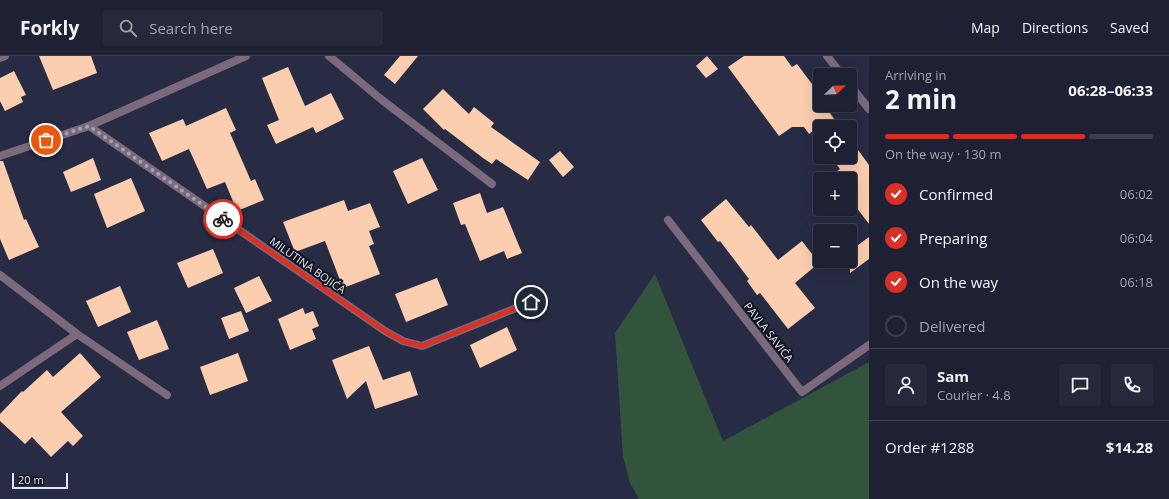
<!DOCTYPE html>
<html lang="en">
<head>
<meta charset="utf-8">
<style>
	body { margin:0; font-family:"Open Sans",sans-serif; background:#26283b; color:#f1f3f6; height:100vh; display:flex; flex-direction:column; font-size:15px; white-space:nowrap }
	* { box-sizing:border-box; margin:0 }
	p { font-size:13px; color:#a1a3ac }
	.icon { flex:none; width:22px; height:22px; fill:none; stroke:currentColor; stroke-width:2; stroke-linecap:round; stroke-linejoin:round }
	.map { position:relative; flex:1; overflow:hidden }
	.panel { display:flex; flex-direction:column; background:#1e2033; width:300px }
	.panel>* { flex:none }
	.needle { width:26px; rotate:67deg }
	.controls { position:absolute; left:813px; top:12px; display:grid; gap:8px }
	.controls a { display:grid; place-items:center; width:44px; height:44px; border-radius:4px; background:#1e2033; box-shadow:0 4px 16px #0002,0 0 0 1px #3c3e4e; font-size:20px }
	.scale { position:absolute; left:12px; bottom:10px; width:56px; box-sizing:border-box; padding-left:4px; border:2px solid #e1e4f5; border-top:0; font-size:11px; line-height:14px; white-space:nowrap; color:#e1e4f5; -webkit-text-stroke:3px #131520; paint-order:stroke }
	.pin { position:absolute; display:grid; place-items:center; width:34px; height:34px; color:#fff; margin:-17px; border:2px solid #fff; border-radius:50%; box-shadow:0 1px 4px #0007 }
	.courier { position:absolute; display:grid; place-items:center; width:40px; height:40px; margin:-20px; border:3px solid #d93025; border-radius:50%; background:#fff; color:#222; box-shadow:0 1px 5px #0007 }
	.summary em { font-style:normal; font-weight:700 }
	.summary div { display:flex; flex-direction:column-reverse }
	.summary { display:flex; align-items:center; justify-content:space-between; height:68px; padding:0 16px }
	h1 { font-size:26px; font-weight:700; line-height:30px }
	.bar { display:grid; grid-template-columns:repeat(4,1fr); gap:6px 4px; align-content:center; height:48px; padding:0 16px }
	.bar i { height:5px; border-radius:3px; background:#3c3e4e }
	.bar .current { background:#d93025 }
	.bar p { grid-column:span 4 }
	.line { display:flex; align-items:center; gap:10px; padding:0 16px; border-top:1px solid #3c3e4e }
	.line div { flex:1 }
	.round { display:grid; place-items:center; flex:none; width:42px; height:42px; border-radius:4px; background:#26283b }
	ol { padding:0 16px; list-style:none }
	li { display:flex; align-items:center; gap:12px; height:44px }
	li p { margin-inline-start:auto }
	li .icon { padding:4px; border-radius:50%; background:#d93025; color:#fff; stroke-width:4 }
	li:last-child { color:#a1a3ac }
	li i { width:22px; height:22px; border:2px solid #3c3e4e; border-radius:50% }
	header { display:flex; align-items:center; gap:24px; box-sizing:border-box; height:56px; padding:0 20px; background:#1e2033; border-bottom:1px solid #3c3e4e }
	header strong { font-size:19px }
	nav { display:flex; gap:22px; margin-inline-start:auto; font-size:14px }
	.search { width:280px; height:36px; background:#26283b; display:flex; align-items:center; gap:10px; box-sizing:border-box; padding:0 14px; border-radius:4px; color:#a1a3ac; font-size:15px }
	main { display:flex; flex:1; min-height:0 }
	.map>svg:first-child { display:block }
	.green { fill:#32543d }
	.building { fill:#fbceb0 }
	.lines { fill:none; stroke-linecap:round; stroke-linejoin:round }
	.street { stroke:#7b697c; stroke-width:8 }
	.done { stroke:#a0a3b7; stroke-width:4; stroke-dasharray:0 7.2 }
	.route { stroke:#d93025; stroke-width:5 }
	.labels { text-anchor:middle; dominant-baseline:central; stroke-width:4; stroke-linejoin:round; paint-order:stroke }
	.street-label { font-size:11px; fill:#e1e4f5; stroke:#131520 }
</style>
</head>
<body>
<header>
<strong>Forkly</strong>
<div class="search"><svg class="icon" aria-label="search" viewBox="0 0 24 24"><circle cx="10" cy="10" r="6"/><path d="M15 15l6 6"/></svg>Search here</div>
<nav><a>Map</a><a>Directions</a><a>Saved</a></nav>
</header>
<main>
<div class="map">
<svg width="869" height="443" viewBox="0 0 869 443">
	<rect width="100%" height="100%" fill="#282b44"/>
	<path class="green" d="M655,218L723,385L869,306V443H639L630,427L623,401L615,277Z"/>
	<path class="building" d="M39,0H91L97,17L53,34Z
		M400,0H418L395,28L384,19Z
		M707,0L718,13L706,22L696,10Z
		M744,0H784L792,11L797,8L815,32L813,34L820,43V49H824L840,71H818L809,78L804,71H792L779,80L728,11Z
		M288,11L305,50L331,37L344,63L316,77L313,71L276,88L267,69L279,64L262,22Z
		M14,15L26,39L21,41L23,46L5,55L0,45V22Z
		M443,33L469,58L474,51L494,67L491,71L540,106L528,124L496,103L492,108L483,102L445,73L444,74L423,53Z
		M226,52L236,74L230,77L251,125L255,123L264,144L237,155L225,126L207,133L189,93L162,105L149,77L183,63L186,70Z
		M850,83L869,109V168L850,143V123H826L840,113L831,101H850Z
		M560,95L574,111L563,121L549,104Z
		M93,102L101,124L71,136L63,116Z
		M422,102L438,134L408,148L393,115Z
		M0,105H3L24,164L26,163L39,191L9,204L0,183Z
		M131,122L145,155L107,172L94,138Z
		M480,137L487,157L503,151L522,197L507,203L504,195L480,205L465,168L461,169L453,147Z
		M726,143L749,171L751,169L778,204L802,185L819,207L795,227L815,252L788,273L760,237L757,239L747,225L749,223L720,185L718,186L701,164Z
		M344,144L348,155L370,147L380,171L369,175L374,188L369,190L380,218L343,232L325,185L295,196L283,166Z
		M869,181V203L850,217V195Z
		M213,193L223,217L188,232L177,207Z
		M259,220L272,245L246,257L234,232Z
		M437,222L448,249L406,266L395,238Z
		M120,230L131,256L98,271L86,245Z
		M303,252L305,258L313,255L319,270L312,273L316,283L290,294L278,263Z
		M241,255L249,275L229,283L221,262Z
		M157,264L169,293L139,304L127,276Z
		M507,271L517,294L480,312L470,289Z
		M369,290L383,324L410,315L418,339L375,353L366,325L347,343L332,304Z
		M80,297L101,321L61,356L83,380L73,390L68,385L51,401L32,381L25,388L0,365V358L22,335L23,336L47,314L53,321Z
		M238,297L248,325L210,339L200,311Z"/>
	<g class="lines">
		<path class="street" d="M329,0L382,44L492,128
			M827,0L842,19
			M0,2L5,0
			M850,29L869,53
			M89,70L385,275L403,285L422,290L531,246
			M0,100L89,70L246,0
			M668,164L802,336L869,289
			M0,219L77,278L167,339
			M0,330L77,278"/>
	</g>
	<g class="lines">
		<path class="done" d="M46,84L89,70L223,163"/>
		<path class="route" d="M223,163L385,275L403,285L422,290L531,246"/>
	</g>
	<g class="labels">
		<g class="street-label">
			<text transform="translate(308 209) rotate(35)">MILUTINA BOJIĆA</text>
			<text transform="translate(769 276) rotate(52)">PAVLA SAVIĆA</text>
		</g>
	</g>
</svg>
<div class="controls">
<a><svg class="needle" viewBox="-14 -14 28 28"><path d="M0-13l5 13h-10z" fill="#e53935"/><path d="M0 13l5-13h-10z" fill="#a1a3ac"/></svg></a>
<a><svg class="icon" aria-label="locate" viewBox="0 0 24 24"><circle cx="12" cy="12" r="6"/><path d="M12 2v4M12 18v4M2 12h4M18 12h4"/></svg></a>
<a>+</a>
<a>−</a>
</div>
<div class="scale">20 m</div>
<div class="pin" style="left:46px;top:84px;background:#ea580c"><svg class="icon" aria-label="bag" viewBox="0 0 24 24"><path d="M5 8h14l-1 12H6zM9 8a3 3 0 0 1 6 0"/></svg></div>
<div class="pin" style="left:531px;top:246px;background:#1f2937"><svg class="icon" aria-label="home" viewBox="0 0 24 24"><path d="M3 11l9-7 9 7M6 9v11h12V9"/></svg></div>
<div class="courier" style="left:223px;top:163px"><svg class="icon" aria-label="bike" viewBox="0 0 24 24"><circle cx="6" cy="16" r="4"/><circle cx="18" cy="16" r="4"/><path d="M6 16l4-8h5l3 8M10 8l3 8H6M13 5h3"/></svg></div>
</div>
<section class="panel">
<div class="summary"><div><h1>2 min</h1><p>Arriving in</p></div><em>06:28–06:33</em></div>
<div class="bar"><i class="current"></i><i class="current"></i><i class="current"></i><i></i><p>On the way · 130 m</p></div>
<ol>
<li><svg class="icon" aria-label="check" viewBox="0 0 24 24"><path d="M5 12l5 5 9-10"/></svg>Confirmed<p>06:02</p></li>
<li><svg class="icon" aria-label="check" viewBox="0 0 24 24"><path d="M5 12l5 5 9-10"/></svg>Preparing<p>06:04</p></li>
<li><svg class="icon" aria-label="check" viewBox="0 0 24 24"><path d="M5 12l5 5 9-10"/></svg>On the way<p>06:18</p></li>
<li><i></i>Delivered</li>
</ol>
<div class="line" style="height:72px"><a class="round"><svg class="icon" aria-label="person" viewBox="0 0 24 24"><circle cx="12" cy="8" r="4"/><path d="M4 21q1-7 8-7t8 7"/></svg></a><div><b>Sam</b><p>Courier · 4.8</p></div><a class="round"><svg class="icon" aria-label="chat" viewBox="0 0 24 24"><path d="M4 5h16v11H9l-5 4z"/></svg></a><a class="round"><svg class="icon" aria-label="phone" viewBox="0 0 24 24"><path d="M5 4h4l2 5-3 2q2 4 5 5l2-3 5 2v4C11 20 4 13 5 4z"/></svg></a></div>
<div class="line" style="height:52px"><div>Order #1288</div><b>$14.28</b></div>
</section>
</main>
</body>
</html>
